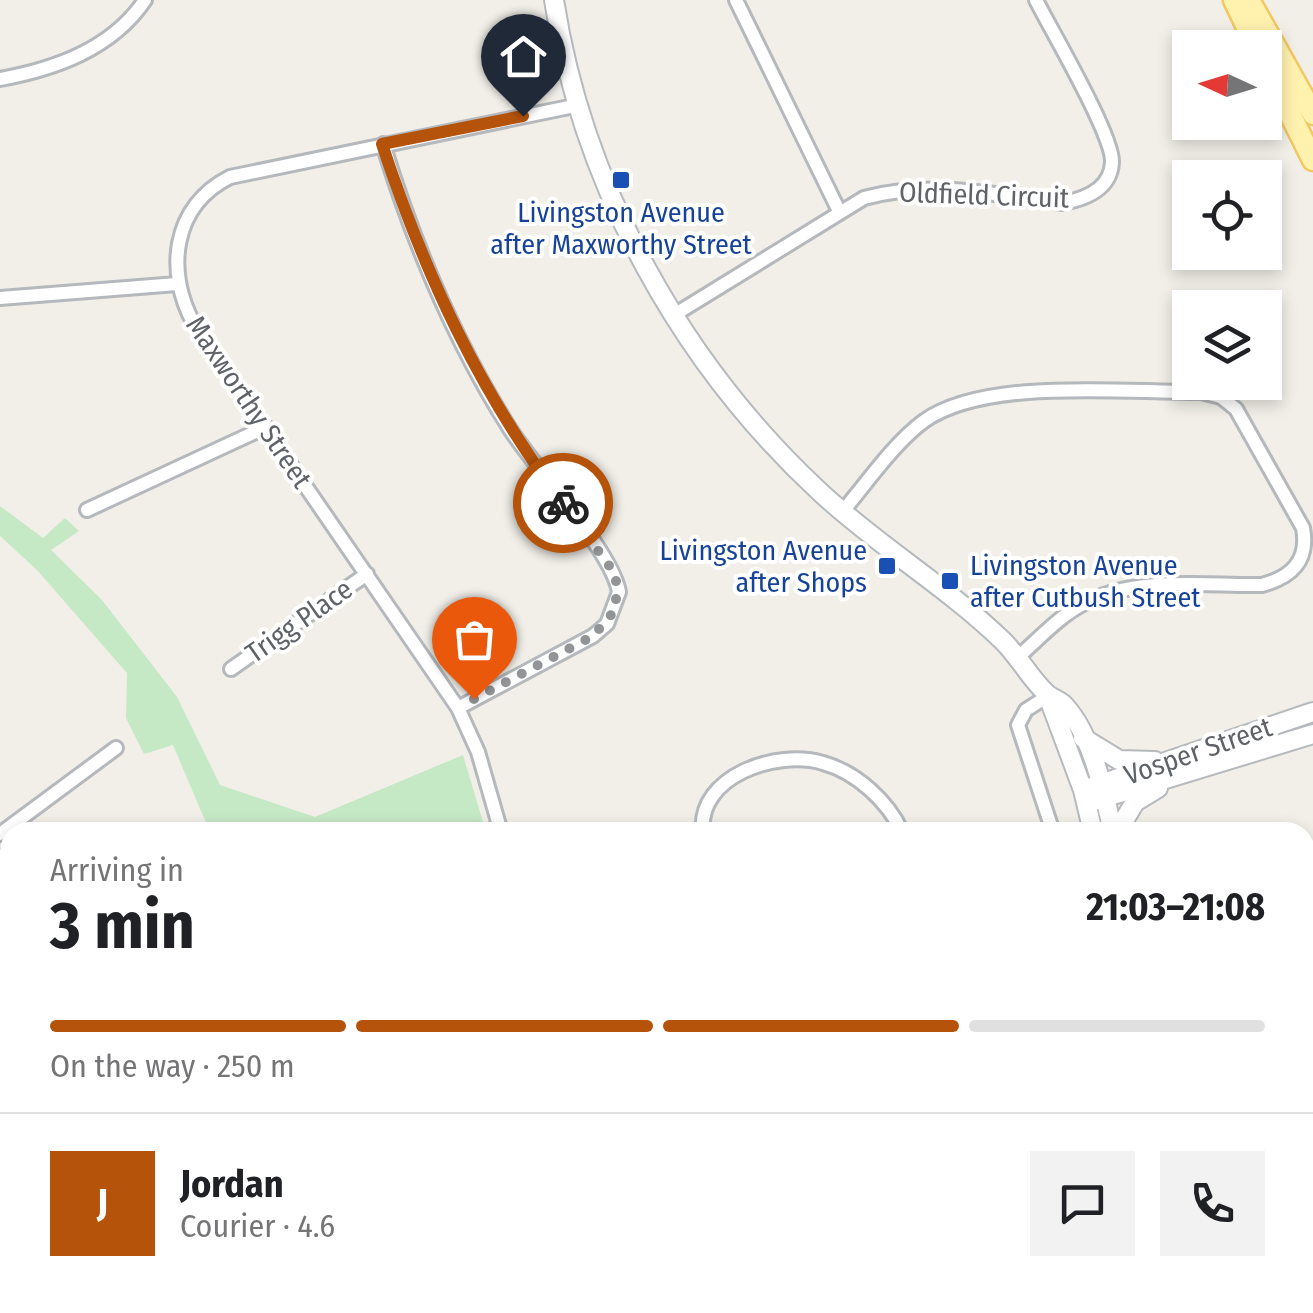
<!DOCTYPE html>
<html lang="en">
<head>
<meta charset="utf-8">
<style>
	body { margin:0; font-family:"Fira Sans Condensed",sans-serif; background:#f2f2f2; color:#202124; height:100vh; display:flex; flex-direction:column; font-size:38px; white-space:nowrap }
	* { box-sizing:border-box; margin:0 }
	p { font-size:32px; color:#757577 }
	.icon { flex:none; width:55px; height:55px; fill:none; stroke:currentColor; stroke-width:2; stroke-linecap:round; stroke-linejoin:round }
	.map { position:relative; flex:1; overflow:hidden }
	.sheet { position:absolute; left:0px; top:822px; width:1315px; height:492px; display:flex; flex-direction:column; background:#fff; border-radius:30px 30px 0 0; box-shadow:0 5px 15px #0003 }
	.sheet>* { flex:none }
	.needle { width:65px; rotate:274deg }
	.fabs { position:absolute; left:1172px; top:30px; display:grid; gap:20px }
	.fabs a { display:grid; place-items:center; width:110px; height:110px; border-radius:0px; background:#fff; box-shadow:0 5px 15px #0003; font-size:50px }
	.pin { position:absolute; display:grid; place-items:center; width:85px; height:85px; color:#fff; margin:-102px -42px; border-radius:50% 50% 50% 0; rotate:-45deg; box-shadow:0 0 10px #0007 }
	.pin .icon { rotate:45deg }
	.courier { position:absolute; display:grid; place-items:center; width:100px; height:100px; margin:-50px; border:8px solid #b45309; border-radius:50%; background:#fff; color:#222; box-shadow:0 2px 12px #0007 }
	.headline em { font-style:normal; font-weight:700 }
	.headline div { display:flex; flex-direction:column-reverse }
	.headline { display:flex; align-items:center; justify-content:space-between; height:170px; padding:0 50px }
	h1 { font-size:65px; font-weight:700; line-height:75px }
	.bar { display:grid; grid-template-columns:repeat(4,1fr); gap:15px 10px; align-content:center; height:120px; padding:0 50px }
	.bar i { height:12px; border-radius:8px; background:#e0e0e0 }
	.bar .active { background:#b45309 }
	.bar p { grid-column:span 4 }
	.line { display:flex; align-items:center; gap:25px; padding:0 50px; border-top:2px solid #e0e0e0 }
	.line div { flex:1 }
	.round { display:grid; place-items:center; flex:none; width:105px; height:105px; border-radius:0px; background:#f2f2f2 }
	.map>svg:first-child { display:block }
	.green { fill:#c5e8c5 }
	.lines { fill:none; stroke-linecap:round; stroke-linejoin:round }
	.street-casing { stroke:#b5b8bc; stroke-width:18 }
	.secondary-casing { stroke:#b6babf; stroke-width:22 }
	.primary-casing { stroke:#f2c960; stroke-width:25 }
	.street { stroke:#fff; stroke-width:12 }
	.secondary { stroke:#fff; stroke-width:18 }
	.primary { stroke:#fff2af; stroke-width:20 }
	.done { stroke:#929495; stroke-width:10; stroke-dasharray:0 18 }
	.route { stroke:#b45309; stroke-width:12 }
	.transit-dot { fill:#1a4fb4; stroke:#fff; stroke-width:4 }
	.labels { text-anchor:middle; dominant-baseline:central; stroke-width:8; stroke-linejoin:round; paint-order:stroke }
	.street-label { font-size:28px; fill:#5f6368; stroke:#fff }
	.transit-label { font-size:28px; fill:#164399; stroke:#fff }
</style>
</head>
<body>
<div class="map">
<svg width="1313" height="1313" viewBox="0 0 1313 1313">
	<rect width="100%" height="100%" fill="#f1efe8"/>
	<path class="green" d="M0,506L43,538L65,518L79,531L51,550L102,600L177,697L220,785L315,817L463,755L486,832H210L173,745L144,754L126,718L127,673L37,570L0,536Z"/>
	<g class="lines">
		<g class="street-casing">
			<path id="street" d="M736,0L839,211
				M0,79C55,69 112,49 145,0
				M383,144C414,245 453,339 510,429C536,470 612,551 619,592L607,624L593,636L458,708
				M0,298L177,284
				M674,315L864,198C929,180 997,195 1063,203C1085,199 1111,189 1112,162C1113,135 1051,30 1036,0
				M87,510L266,427
				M842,512C867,483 893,444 924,421C986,377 1125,393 1201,392L1221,397L1236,409L1303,528C1309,560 1292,577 1262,585C1205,586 1137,576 1085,603C1060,615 1039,639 1018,657
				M231,669L367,574
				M1048,696L1026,710L1018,725L1053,832
				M501,832L478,752L458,708L194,324C165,272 172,206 230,177L579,105
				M703,832C697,776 777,749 823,763C856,772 888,801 902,832
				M0,834L116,748
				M0,856L10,872
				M0,902L10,901
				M1305,951L1313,958
				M0,1074L10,1070
				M1305,1127L1313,1122
				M205,1305L208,1313
				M797,1305L808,1313
				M1198,1313L1201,1305"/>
		</g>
		<g class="secondary-casing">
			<path id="secondary" d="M554,0C583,187 682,364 820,492C878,546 946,586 1003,641C1019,657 1030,678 1046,693C1052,699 1060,700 1065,706C1093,737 1104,793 1113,832
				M1048,696L1083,790L1093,832
				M1083,738L1119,760L1155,761
				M1083,790L1313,712
				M1087,803L1313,734
				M1117,832L1135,802L1158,788
				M965,1313L971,1305"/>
		</g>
		<g class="primary-casing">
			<path id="primary" d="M1234,0L1257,48
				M1249,0L1313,114
				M1265,64L1313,160"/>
		</g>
		<use href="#street" class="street"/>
		<use href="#secondary" class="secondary"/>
		<use href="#primary" class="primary"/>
	</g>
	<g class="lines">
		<path class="done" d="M474,699L593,636L616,609V575L563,503"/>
		<path class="route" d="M523,116L382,144C425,275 480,393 563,503"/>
	</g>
	<g class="transit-dot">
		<rect x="611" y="170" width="20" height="20" rx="5"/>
		<rect x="877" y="556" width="20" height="20" rx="5"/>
		<rect x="940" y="571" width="20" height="20" rx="5"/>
	</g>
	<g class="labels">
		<g class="street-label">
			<text transform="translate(984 195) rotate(2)">Oldfield Circuit</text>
			<text transform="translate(249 402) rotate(56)">Maxworthy Street</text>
			<text transform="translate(299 621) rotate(-35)">Trigg Place</text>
			<text transform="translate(1198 751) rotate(-19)">Vosper Street</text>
		</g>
		<g class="transit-label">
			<text x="621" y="212">Livingston Avenue<tspan x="621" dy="32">after Maxworthy Street</tspan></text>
			<text x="867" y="550" text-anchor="end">Livingston Avenue<tspan x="867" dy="32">after Shops</tspan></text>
			<text x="970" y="565" text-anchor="start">Livingston Avenue<tspan x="970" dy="32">after Cutbush Street</tspan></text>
		</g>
	</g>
</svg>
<div class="fabs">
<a><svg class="needle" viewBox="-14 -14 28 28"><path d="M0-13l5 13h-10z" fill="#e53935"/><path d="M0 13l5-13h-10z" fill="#757577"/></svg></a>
<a><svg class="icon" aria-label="locate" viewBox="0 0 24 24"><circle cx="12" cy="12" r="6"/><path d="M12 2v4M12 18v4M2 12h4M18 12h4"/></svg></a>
<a><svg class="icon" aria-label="layers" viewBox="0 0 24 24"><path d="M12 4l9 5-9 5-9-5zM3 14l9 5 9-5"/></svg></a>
</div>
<div class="pin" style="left:474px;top:699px;background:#ea580c"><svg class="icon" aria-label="bag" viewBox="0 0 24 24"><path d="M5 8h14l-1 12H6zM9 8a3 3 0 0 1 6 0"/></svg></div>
<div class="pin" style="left:523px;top:116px;background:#1f2937"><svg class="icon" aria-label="home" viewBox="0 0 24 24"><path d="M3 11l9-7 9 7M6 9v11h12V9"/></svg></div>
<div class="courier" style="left:563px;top:503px"><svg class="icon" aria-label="bike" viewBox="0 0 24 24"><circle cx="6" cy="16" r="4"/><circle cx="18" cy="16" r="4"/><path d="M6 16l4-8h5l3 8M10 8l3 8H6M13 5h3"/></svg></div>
<section class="sheet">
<div class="headline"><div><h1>3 min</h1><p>Arriving in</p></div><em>21:03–21:08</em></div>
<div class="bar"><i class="active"></i><i class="active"></i><i class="active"></i><i></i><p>On the way · 250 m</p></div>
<div class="line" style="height:180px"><b class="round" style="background:#b45309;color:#fff">J</b><div><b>Jordan</b><p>Courier · 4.6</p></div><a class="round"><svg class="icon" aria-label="chat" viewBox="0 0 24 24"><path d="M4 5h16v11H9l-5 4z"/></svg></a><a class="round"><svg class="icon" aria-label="phone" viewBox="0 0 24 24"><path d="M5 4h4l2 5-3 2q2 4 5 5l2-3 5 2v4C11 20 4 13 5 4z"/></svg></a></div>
</section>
</div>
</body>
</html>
